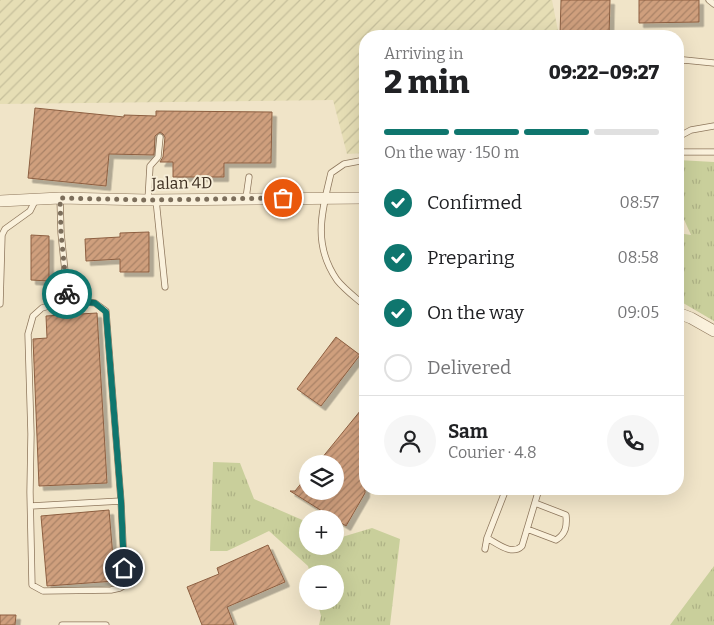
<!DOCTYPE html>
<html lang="en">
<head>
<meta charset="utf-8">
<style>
	body { margin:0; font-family:Bitter,serif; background:#f6f6f6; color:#202124; height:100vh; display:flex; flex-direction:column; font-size:19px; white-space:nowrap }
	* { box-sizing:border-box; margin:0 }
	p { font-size:16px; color:#757577 }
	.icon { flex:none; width:28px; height:28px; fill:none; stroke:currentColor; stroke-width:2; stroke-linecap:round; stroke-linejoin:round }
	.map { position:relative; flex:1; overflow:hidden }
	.details { position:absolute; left:359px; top:30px; width:325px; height:465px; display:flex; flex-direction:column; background:#fff; border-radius:20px; box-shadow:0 5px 20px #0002 }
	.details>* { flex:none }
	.controls { position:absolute; left:299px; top:455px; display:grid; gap:10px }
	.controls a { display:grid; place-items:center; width:45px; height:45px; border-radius:50%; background:#fff; box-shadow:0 5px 20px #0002; font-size:25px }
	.pin { position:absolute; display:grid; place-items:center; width:42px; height:42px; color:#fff; margin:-21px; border:2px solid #fff; border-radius:50%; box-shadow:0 1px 5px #0007 }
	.courier { position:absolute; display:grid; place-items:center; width:50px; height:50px; margin:-25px; border:4px solid #0f766e; border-radius:50%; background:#fff; color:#222; box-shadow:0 1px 6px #0007 }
	.headline em { font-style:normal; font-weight:800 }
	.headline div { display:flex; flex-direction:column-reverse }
	.headline { display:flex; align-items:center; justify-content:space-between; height:85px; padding:0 25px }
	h1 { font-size:32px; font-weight:800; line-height:38px }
	.bar { display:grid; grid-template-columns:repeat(4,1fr); gap:8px 5px; align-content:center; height:60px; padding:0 25px }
	.bar i { height:6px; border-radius:4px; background:#e0e0e0 }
	.bar .current { background:#0f766e }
	.bar p { grid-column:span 4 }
	.line { display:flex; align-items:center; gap:12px; padding:0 25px; border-top:1px solid #e0e0e0 }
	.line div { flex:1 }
	.round { display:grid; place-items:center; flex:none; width:52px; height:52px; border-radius:26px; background:#f6f6f6 }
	ol { padding:0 25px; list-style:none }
	li { display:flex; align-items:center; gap:15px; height:55px }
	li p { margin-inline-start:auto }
	li .icon { padding:5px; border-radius:50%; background:#0f766e; color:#fff; stroke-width:4 }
	li:last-child { color:#757577 }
	li i { width:28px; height:28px; border:2px solid #e0e0e0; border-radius:50% }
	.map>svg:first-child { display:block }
	.farmland { fill:url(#farmland-furrows) }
	.grass { fill:url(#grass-tufts) }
	.building { fill:url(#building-hatch); stroke:#8d5f41; filter:url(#shadow) }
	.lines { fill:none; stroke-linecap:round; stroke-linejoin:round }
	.service-casing { stroke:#8d765c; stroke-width:7 }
	.minor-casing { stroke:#8d765c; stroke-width:12 }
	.service { stroke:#faf1dc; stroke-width:5.5 }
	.minor { stroke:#faf1dc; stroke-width:11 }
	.done { stroke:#7c6e5b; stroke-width:5; stroke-dasharray:0 9 }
	.route { stroke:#0f766e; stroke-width:6 }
	.labels { text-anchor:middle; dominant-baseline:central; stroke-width:4; stroke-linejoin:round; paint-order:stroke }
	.street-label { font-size:16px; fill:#3d2e20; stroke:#f7eed8 }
</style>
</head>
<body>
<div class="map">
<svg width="714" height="625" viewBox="0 0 714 625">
	<defs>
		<pattern id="farmland-furrows" width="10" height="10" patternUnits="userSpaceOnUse" patternTransform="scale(1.25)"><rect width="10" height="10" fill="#e6deb5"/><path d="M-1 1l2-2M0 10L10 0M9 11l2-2" fill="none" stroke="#c6bf9b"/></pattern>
		<pattern id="grass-tufts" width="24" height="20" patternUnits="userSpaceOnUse" patternTransform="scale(1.25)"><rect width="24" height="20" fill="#c9cf9b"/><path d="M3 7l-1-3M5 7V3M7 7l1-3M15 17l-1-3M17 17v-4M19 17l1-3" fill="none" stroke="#aeb285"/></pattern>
		<pattern id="building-hatch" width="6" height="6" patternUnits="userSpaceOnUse" patternTransform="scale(1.25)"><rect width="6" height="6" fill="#cf9f7d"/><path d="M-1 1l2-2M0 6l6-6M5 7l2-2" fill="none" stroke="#a98266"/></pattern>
		<filter id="shadow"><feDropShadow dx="4.5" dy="4.5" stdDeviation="0" flood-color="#0004"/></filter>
	</defs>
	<rect width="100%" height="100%" fill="#f0e4c8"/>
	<path class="farmland" d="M0,0H552L559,36H365V153L347,154L333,100L0,104Z"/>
	<path class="grass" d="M678,160L714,162V321L678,300V233L691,235L678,206Z
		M213,462L240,463L254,499L307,522L308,546H335V534L342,537L372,528L400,539L390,625H319L321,616L317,601H335V574H310L308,566L269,531L227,551H210Z
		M714,566V625H670Z"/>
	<path class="building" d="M561,0H610L609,36H560Z
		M639,0H699V22L639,23Z
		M35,108L124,117V115L156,116V111L272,112L271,163H224V177H173V162H160L163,157L165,137L163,134L160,132L155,136L154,155L109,154L106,186L28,178Z
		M149,232V272H120V259L86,261L85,239L120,237V233Z
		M31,235L49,236V281L31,280Z
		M97,313L107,483L39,486L33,339L47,338L46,316Z
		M336,337L360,355L321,406L297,389Z
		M365,405V493L346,526L290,491H295L308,475V491H335V464H317Z
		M109,510L115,581L47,586L41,516Z
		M268,545L285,582L227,607L234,625H202L187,587L219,574L217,568Z
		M0,615H16L15,625H0Z"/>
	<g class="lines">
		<g class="service-casing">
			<path id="service" d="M709,0L714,4
				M678,61L684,60L714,63
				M678,137L691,130L714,126
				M678,152H714
				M365,160L344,164L331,173C322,211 312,244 337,280C344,289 356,298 365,306
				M60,198L61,233L68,300L42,308L33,316L28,334L31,434L30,492L32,585L43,591L111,590L120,588L125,585L121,501L106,311L95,303L68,300
				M246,198L249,177
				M148,200L150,166L158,157L160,137
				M156,200L165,287
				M0,304L2,235L5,229L30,211L35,201
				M31,506L121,501
				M527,529L556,540C566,534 567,526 566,515L535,503
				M487,538C498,544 512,556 522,546L539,489
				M485,549L487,538L506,489
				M62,625H106"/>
		</g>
		<g class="minor-casing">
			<path id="minor" d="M0,201L60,198L148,200L365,198
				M678,313L691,318L714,331"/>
		</g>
		<use href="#service" class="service"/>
		<use href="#minor" class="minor"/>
	</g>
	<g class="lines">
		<path class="done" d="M67,294L61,233L60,198L148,200L283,198"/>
		<path class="route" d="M67,294L68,300L95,303L106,312L121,501L124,568"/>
	</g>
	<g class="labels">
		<g class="street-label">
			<text transform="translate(182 183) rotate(-1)">Jalan 4D</text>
		</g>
	</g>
</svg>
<div class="controls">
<a><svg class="icon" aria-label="layers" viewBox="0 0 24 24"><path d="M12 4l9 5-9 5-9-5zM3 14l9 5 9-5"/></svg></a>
<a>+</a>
<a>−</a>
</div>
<div class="pin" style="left:283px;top:198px;background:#ea580c"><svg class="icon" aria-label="bag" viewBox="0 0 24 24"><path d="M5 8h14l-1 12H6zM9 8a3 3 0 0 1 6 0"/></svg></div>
<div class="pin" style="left:124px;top:568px;background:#1f2937"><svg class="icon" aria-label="home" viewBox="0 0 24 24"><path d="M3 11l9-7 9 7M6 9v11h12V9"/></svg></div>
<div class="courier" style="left:67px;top:294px"><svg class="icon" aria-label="bike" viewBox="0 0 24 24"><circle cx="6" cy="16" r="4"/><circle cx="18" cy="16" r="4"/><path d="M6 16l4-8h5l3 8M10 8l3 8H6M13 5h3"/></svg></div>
<section class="details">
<div class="headline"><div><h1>2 min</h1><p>Arriving in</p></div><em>09:22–09:27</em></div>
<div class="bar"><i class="current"></i><i class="current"></i><i class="current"></i><i></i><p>On the way · 150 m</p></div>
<ol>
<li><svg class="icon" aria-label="check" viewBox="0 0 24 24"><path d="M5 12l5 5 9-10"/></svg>Confirmed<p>08:57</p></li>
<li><svg class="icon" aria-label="check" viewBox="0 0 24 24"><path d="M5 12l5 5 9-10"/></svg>Preparing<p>08:58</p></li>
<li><svg class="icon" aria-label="check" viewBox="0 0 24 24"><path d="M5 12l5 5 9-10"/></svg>On the way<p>09:05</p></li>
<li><i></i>Delivered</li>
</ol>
<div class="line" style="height:90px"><a class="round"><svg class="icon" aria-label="person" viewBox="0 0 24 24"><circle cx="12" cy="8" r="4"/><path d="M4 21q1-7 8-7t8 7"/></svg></a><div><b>Sam</b><p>Courier · 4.8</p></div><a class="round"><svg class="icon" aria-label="phone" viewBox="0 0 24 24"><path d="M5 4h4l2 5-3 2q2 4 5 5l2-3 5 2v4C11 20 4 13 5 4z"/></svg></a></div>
</section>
</div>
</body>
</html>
